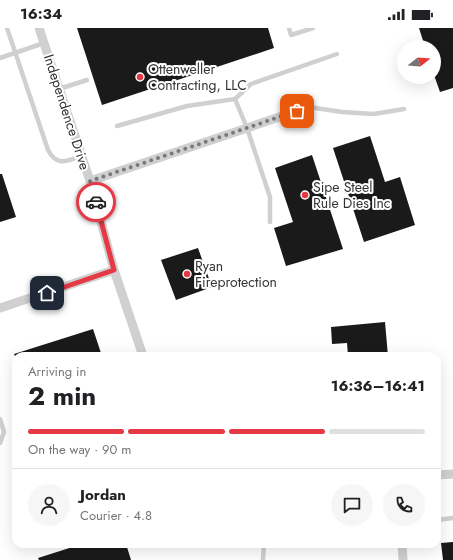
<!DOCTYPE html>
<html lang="en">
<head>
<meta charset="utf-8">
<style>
	body { margin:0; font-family:Jost,sans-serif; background:#f6f6f6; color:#202124; height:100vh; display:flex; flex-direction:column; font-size:15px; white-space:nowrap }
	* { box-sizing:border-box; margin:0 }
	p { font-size:13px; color:#757577 }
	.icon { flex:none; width:22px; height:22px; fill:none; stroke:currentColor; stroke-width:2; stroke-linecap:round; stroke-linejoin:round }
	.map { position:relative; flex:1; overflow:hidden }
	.sheet { position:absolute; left:12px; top:324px; width:429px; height:196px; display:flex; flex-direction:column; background:#fff; border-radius:12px; box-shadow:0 4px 16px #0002 }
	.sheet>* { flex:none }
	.needle { width:26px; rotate:73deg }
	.fabs { position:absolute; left:397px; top:12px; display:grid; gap:8px }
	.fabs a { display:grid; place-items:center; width:44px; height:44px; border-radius:50%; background:#fff; box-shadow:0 4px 16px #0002; font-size:20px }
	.pin { position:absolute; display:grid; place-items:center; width:34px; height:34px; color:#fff; margin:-17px; border-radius:8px; box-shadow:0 2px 6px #0006 }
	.courier { position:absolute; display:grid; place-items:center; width:40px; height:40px; margin:-20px; border:3px solid #e63946; border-radius:50%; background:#fff; color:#222; box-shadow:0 1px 5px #0007 }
	.headline em { font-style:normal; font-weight:700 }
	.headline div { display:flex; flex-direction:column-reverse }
	.headline { display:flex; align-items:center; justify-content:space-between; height:68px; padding:0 16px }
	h1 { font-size:26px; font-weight:700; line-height:30px }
	.bar { display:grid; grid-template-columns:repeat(4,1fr); gap:6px 4px; align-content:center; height:48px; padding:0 16px }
	.bar i { height:5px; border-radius:3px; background:#e0e0e0 }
	.bar .on { background:#e63946 }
	.bar p { grid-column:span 4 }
	.line { display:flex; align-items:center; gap:10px; padding:0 16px; border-top:1px solid #e0e0e0 }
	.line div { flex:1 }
	.round { display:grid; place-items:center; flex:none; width:42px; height:42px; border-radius:21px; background:#f6f6f6 }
	.status { display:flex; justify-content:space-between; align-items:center; height:28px; padding:0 20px; background:#fff; direction:ltr }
	.status svg { height:11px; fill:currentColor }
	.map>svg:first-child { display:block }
	.building { fill:#1a1a1a }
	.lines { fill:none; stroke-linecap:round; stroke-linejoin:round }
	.lane { stroke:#d0d0d0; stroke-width:4.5 }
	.street { stroke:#d0d0d0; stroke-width:9 }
	.done { stroke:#7a7a7a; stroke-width:4; stroke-dasharray:0 7.2 }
	.route { stroke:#e63946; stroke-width:5 }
	.poi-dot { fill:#e63946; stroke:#fff; stroke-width:1.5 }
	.labels { text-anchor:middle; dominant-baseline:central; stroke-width:4; stroke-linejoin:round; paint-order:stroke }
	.poi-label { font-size:14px; fill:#333; stroke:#fff; text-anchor:start }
	.street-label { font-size:14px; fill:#333; stroke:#fff }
</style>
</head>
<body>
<div class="status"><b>16:34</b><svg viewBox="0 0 49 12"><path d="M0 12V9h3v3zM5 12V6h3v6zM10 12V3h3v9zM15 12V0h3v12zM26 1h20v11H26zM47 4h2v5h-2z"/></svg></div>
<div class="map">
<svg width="453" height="532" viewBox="0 0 453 532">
	<rect width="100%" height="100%" fill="#fff"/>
	<path class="building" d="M77,0H268L274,20L102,77Z
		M419,0H453V60L440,64L434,47V19H425Z
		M370,108L385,154L400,149L415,197L364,214L333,120Z
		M312,127L343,221L286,238L274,200L293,194L275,140Z
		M0,146H2L16,189L0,194Z
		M198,220L212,259L176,272L161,232Z
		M385,294L388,328H348L347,315L332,316L331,299Z
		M93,301L102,328H15L14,326Z
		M453,514V532H443L441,515Z
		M82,516H126L131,532H39L38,530Z"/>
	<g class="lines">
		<path class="lane" d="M7,0L48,122C57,139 67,133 82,128
			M289,0L291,7L313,0
			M0,30L44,15
			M59,61L87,52
			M235,71L251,56L337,26
			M309,79L342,84L374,86L404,81
			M117,98L187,78L235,71L247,100L270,169V194
			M0,391L4,404L0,415
			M437,492L453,490
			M263,532L264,516"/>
		<path class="street" d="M39,0L90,153L114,242L143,328
			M90,153L309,79
			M0,280L114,242
			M437,447L453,446
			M402,516L403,532"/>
	</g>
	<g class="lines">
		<path class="done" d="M96,174L90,153L297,83"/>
		<path class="route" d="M47,265L114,242L96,174"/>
	</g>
	<g class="poi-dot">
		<circle cx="140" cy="49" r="4"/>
		<circle cx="305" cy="167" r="4"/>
		<circle cx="187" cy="246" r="4"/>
	</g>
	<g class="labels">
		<g class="poi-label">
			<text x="148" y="41">Ottenweller<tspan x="148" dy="16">Contracting, LLC</tspan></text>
			<text x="313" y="159">Sipe Steel<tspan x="313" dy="16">Rule Dies Inc</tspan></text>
			<text x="195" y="238">Ryan<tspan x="195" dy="16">Fireprotection</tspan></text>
		</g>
		<g class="street-label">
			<text transform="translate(67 84) rotate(72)">Independence Drive</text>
		</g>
	</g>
</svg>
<div class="fabs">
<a><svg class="needle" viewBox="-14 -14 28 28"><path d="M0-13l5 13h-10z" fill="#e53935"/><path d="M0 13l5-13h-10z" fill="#757577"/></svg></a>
</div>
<div class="pin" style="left:297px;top:83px;background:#ea580c"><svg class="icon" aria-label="bag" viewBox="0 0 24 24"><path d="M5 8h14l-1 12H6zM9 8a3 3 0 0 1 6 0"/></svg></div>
<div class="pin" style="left:47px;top:265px;background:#1f2937"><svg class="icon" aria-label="home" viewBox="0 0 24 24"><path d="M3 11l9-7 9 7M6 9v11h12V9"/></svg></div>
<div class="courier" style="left:96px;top:174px"><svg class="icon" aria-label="car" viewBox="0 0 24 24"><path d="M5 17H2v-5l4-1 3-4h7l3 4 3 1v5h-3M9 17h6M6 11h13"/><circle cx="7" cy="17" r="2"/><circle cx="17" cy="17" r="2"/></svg></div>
<section class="sheet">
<div class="headline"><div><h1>2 min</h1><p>Arriving in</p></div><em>16:36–16:41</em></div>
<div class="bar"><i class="on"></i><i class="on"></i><i class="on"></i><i></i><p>On the way · 90 m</p></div>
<div class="line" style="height:72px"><a class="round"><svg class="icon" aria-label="person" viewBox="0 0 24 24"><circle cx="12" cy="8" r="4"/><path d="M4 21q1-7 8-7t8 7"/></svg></a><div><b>Jordan</b><p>Courier · 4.8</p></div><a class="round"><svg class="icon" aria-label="chat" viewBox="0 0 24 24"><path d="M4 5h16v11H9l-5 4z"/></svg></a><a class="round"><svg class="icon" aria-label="phone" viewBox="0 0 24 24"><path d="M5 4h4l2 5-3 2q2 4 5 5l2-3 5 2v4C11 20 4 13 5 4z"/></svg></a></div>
</section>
</div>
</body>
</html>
